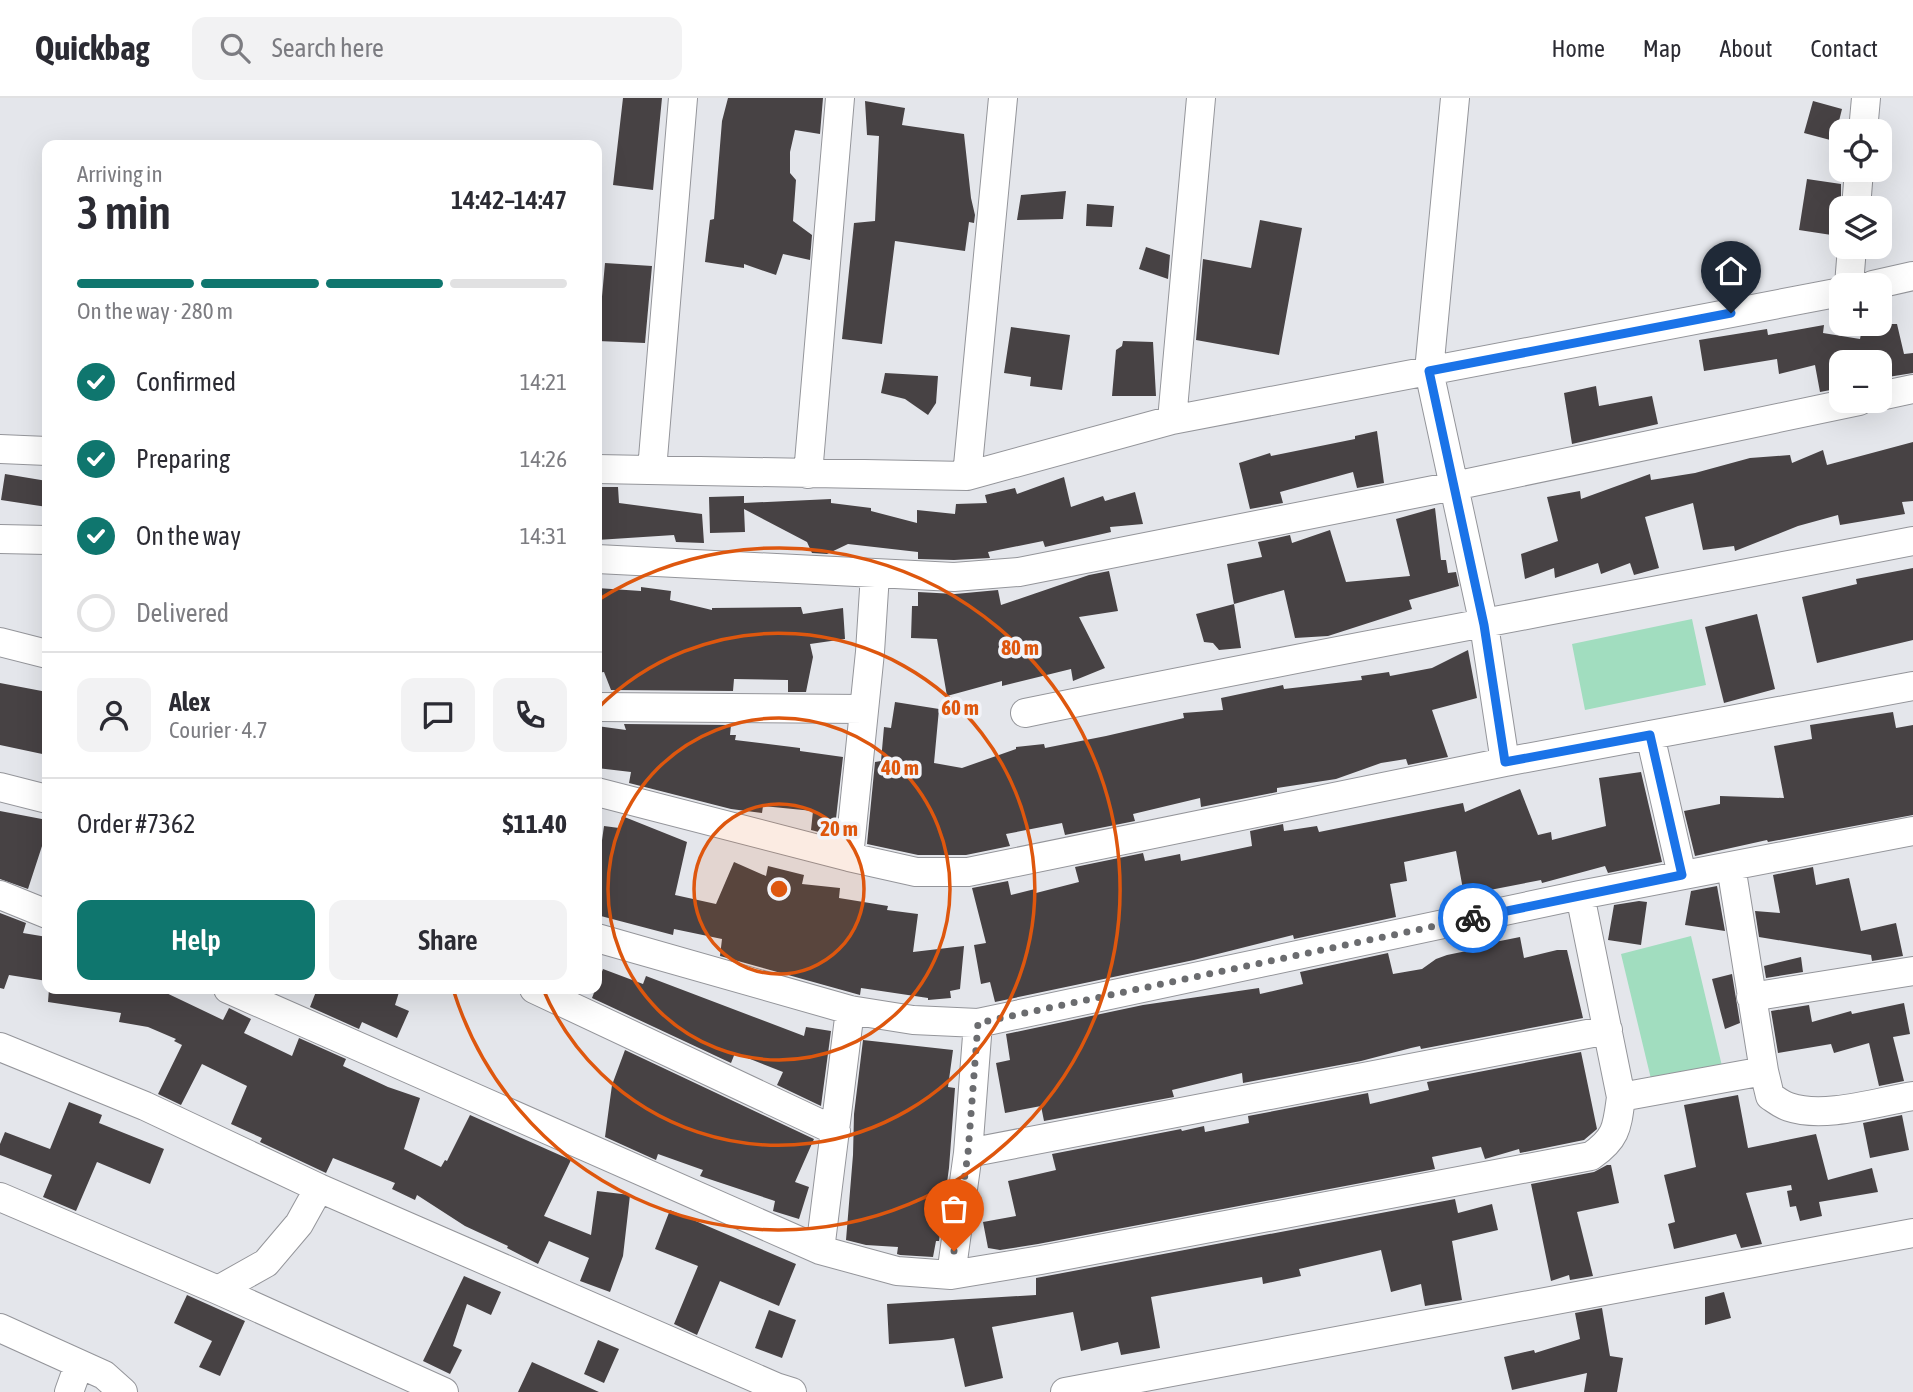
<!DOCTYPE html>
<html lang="en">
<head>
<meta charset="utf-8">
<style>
	body { margin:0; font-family:"Asap Condensed",sans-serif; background:#f2f2f3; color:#2b2b33; height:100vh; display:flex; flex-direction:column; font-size:26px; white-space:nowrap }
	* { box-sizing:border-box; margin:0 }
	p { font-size:23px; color:#7c7c81 }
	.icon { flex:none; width:38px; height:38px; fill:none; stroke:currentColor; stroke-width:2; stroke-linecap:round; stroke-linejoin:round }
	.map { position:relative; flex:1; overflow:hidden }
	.panel { position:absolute; left:42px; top:42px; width:560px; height:854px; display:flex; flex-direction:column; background:#fff; border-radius:14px; box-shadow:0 7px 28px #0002 }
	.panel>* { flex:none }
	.fabs { position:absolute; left:1829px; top:21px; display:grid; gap:14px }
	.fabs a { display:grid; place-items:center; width:63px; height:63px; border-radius:14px; background:#fff; box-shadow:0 7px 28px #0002; font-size:35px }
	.pin { position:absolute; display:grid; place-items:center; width:60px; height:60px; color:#fff; margin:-72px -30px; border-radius:50% 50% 50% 0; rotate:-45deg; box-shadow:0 0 7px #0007 }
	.pin .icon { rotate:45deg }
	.courier { position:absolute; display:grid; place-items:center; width:70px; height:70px; margin:-35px; border:5px solid #1a73e8; border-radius:50%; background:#fff; color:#222; box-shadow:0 2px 9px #0007 }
	.summary em { font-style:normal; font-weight:600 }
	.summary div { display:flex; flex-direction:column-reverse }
	.summary { display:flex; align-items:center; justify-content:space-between; height:119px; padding:0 35px }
	h1 { font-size:46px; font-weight:600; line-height:52px }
	.bar { display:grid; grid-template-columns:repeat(4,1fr); gap:10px 7px; align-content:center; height:84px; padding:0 35px }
	.bar i { height:9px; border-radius:5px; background:#e1e1e2 }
	.bar .selected { background:#0f766e }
	.bar p { grid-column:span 4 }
	.line { display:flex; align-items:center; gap:18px; padding:0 35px; border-top:2px solid #e1e1e2 }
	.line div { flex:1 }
	.round { display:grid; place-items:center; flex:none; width:74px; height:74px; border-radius:14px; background:#f2f2f3 }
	ol { padding:0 35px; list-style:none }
	li { display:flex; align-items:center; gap:21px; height:77px }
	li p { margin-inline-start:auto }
	li .icon { padding:7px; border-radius:50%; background:#0f766e; color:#fff; stroke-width:4 }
	li:last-child { color:#7c7c81 }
	li i { width:38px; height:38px; border:4px solid #e1e1e2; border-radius:50% }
	.action { display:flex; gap:14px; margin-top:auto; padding:14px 35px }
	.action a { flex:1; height:80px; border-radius:14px; background:#0f766e; color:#fff; font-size:28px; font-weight:600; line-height:80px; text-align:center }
	.action a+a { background:#f2f2f3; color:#2b2b33 }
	header { display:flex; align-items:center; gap:42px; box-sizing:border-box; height:98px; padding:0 35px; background:#fff; border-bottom:2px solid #e1e1e2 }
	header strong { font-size:33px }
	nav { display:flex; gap:38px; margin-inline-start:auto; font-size:24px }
	.search { width:490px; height:63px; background:#f2f2f3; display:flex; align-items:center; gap:18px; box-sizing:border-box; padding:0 24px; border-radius:14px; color:#7c7c81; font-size:26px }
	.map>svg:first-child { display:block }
	.green { fill:#a1ddbf }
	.building { fill:#474244 }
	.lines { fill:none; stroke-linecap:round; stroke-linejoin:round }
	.minor-casing { stroke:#94959a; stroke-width:30 }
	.minor { stroke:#fff; stroke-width:28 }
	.done { stroke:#6b6c6f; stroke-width:7; stroke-dasharray:0 12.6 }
	.route { stroke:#1a73e8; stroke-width:9 }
	.ring { fill:none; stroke:#de570e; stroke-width:3.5 }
	.centre { fill:#de570e; stroke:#f2f3f8; stroke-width:3.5 }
	.ring-label { font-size:21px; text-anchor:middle; font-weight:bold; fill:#de570e; stroke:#f2f3f8; stroke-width:7; stroke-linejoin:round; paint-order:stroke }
</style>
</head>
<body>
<header>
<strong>Quickbag</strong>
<div class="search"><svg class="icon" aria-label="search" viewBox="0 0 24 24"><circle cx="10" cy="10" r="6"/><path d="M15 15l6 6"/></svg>Search here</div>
<nav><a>Home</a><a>Map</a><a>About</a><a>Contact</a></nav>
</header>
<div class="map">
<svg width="1913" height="1294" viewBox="0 0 1913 1294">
	<rect width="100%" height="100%" fill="#e4e6eb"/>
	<path class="green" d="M1692,521L1706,587L1585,612L1572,546Z
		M1691,838L1722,968L1652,985L1621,856Z"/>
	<path class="building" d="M623,0H662L653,92L613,87Z
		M728,0H823L820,36L795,32L790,54V75L796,82L793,123L812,137L810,162L783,156L776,177L744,166V170L705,164L710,122L714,121L722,23Z
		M865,3L905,10L902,27L964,36L971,100L975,117L974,125L969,124L965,153L895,143L882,246L842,241L854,125L875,123L879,38L867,37Z
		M1813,3L1842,11L1834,43L1804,35Z
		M1807,81L1841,86V119L1838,138L1799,132Z
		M1066,93L1063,121L1017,122L1021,97Z
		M1087,106L1114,108L1112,129L1086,128Z
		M1260,122L1302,130L1279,257L1196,242L1203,161L1251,170Z
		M1146,149L1170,157L1168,181L1139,171Z
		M605,165L652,168L645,245L598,243Z
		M1863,226H1897L1904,256L1913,255V275L1888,279L1887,264H1841V290L1820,294L1815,267L1779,276L1777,261L1704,273L1699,242L1767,231L1768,237L1824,227L1823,235L1860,241Z
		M1011,229L1070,237L1062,292L1030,288L1031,279L1004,275Z
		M1123,243L1153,244L1156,298H1112L1116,252L1122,248Z
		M885,275L938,278L936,305L928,317L905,301L881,295Z
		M1596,288L1599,308L1652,298L1658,326L1572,346L1564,295Z
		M1377,333L1384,385L1357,390L1353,374L1280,394L1283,405L1250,411L1239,365L1270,355L1271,358L1355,341V338Z
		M1913,344V403L1902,404L1905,416L1840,427L1838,417L1798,428L1735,453L1734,448L1703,452L1693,405L1645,419L1659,470L1634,477L1630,465L1601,476L1598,465L1555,480L1554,470L1525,481L1521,456L1558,443L1547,399L1580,393L1581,401L1650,376L1651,382L1695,375L1750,360L1790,357L1792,365L1823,352L1827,367Z
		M5,376L47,383V409L1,402Z
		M1064,379L1071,409L1103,398L1105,403L1135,394L1143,426L1110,429L1111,434L1045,449L1043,443L988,454L990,460L954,462L918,461V454L848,446L827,456L812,455L807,444L744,411L745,434L710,435L709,399L744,398V405L831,401V405L871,410V413L917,425V412L955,416L956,406L987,405L985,397L1015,390L1017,396Z
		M597,389H618L619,405L702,416L704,445L676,444L674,437L597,442Z
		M1435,410L1441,462H1446L1448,475L1456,474L1459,488L1409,502L1412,511L1328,538L1295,540L1284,492L1234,506L1227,466L1262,459L1258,444L1290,437L1292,445L1330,432L1346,484L1410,478L1396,421Z
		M1913,470V542L1817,565L1802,499L1857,486L1856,481Z
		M1109,473L1118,513L1079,519L1105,570L1073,583L1071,571L1002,588V583L947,598L937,541L911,540L912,508H918V494L955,496L998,492L1001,507L1089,477Z
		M641,489L671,493L670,502L712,512V510L801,509L803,516L843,510L845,541L810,546L813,559L806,594H788V582L734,581L733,593L611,592L604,574L597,575V490L641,493Z
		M1234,506L1241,550L1219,552L1213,545L1204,544L1196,516Z
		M1757,516L1775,591L1724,605L1705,529Z
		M1468,552L1477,600L1432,612L1448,659L1408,667L1406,661L1381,665L1336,681L1277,690V694L1201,709L1200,700L1133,716L1135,723L1065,737L1062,725L1006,736L1010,748L966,757H918L867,746L875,664L881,663L884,629L891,630L895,604L939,611L934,665L962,670L1016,651V649L1044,646L1045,650L1106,638L1184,620L1183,615L1223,612L1221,600L1283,587L1284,591L1362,582L1361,578L1389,574L1390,578L1432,570Z
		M0,585L47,594V657L0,647Z
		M1893,614L1896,630L1913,627V717L1768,744L1767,742L1695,758L1684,713L1720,706V698L1784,700L1774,648L1812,641L1810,627Z
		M624,626L731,627L730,637H736L735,642L800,650V653L843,659L834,738L811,732L813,713L763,708L762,715L731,711L629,685L631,674L597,670V628L626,632Z
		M1641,674L1662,764L1608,775L1605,768L1542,785L1541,782L1464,797L1456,753L1404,764L1407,783L1390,786L1396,819L1294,841L1293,837L1194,862L995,904L990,884L981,886L974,847L986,845L972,790L1008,783L1011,797L1035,791L1036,795L1079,784L1075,769L1143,755L1145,763L1180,756L1181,763L1252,748L1250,733L1283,726L1284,733L1317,728L1319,734L1463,705L1465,714L1520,691L1538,737L1551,734L1552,742L1606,728L1599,680Z
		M0,713L47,722V746L43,745L28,791L0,781Z
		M622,718L687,744L675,797L716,806L734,764L766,778L768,768L804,777L802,786L840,790L839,800L888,808L887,812L918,816L913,854L964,848L960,891L950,893L951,900L928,902V900L861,890L860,897L720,858L722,841L674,831L673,837L597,817V778L604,728L619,730Z
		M1813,769L1816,787L1849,780L1861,833L1896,825L1903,858L1872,863L1871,857L1759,839L1755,813L1780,815L1773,777Z
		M1717,788L1725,833L1685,827L1691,793Z
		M1639,803L1647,804L1641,847L1608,842L1614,807Z
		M0,815L26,825L23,835L47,839V883L9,877L4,891L0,890Z
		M1520,839L1524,860L1557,852H1567L1583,920L1421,951L1420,948L1411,950L1361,963L1243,985L1242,975L1172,992L1174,999L1044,1023L1041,1008L1005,1015L996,965L1010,962L1006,936L1143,907L1259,890L1260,896L1303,886L1300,874L1388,855L1393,876L1422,871L1436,861L1447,857L1491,848L1490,845Z
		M1801,859L1803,874L1766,880L1764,868Z
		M603,871L643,886L646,878L804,938L806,929L831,933L821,1008L777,987L783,974L735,955L731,965L592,900Z
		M1732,876L1740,925L1725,931L1712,881Z
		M49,891H158L223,922L229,910L251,921L244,935L292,958L299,940L346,961L343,968L388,989L420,1000L404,1051L441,1069L445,1062L447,1063L470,1017L571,1062L544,1118L591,1137L597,1093L630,1097L623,1158L610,1194L580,1183L589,1160L549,1143L538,1166L507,1150L508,1148L465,1128L417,1097L415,1102L392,1091L395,1085L333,1060L326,1075L260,1044L262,1040L231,1026L247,988L202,966L181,1007L158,996L182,947L174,943L176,941L148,929L119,924L121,915L48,904Z
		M317,891H400L395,907L409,913L397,940L362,924L359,931L310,909Z
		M1904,905L1910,936L1893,939L1904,983L1879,988L1869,945L1834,955L1831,946L1778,955L1771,913L1809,907L1812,924L1851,913L1852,916Z
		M863,942L953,952L948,989L955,990L949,1070L939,1143H936L933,1159L900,1157L897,1156L898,1149L866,1147L846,1142L853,1057L854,1016Z
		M625,952L814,1041L795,1084L809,1089L799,1121L773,1113L775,1103L700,1078L703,1072L658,1056L656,1062L605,1039L612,987Z
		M1581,954L1597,1031L1584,1042L1520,1055L1519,1051L1485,1061L1481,1049L1432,1059L1435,1071L1038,1146L1000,1152L988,1150L983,1124L1016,1118L1008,1083L1056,1072L1052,1056L1181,1031L1182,1033L1204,1028L1205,1034L1249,1025L1248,1018L1368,995L1370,1006L1429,992L1427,984Z
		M1738,997L1748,1050L1816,1036L1828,1082L1872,1070L1878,1094L1819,1104L1822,1118L1800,1123L1796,1108L1790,1109L1787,1093L1792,1092L1791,1087L1746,1095L1762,1146L1741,1150L1736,1136L1674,1151L1668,1126L1675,1124L1664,1077L1696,1069L1684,1007Z
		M69,1004L102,1017L99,1025L164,1051L150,1086L97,1064L76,1113L43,1099L52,1077L0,1057V1046L5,1034L50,1051Z
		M1902,1017L1909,1052L1870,1060L1863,1025Z
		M1607,1067H1611L1619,1105L1577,1114L1593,1178L1570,1182L1569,1177L1551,1183L1531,1086L1594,1074Z
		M1455,1101L1458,1115L1492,1106L1498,1132L1452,1143L1462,1202L1425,1208L1421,1186L1391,1194L1381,1152L1299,1171L1301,1178L1263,1186L1262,1179L1151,1199L1160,1250L1121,1257L1118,1244L1081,1253L1073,1214L992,1229L1003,1280L965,1289L954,1240L942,1242L889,1246L887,1206L1036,1197V1180Z
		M670,1112L796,1166L779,1208L720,1183L697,1237L674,1226L698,1168L655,1151Z
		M464,1178L501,1194L491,1217L467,1206L453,1248L462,1252L450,1276L423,1263Z
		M1724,1194L1731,1220L1705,1227V1199Z
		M187,1197L245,1223L220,1278L199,1269L212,1243L174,1225Z
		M1602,1210L1610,1258L1623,1260L1617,1294H1584L1587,1275L1512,1292L1504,1259L1534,1252L1535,1255L1580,1241L1575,1215Z
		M769,1212L796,1222L782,1260L755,1250Z
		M598,1242L619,1251L604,1285L584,1276Z
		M532,1264L599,1294H518Z"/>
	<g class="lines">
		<g class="minor-casing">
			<path id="minor" d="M1455,0L1429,273L1484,527L1505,664
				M1863,33L1866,0
				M1856,110L1859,72
				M1849,187L1852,149
				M1873,187L1913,178
				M1880,298L1913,291
				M1172,322L1201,0
				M0,351L47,353
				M597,371L967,378L1172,322L1841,194
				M652,372L683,0
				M808,376L840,0
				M967,378L1003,0
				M0,441L47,442
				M597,461L954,479L1019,474L1454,388L1859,303
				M0,544L47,556
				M597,609L864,611
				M1025,615C1320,554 1617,501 1913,443
				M1650,637L1682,777
				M0,689L47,701
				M597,694L849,759L916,774H968L1505,664L1913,588
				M849,759L870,554L875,476
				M1731,768L1764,973
				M0,797L47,816
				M1580,797L1621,999
				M597,840L850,912L913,922L978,925L1580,797L1913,733
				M228,891L820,1152L897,1173L951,1177L1041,1162L1591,1058C1617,1040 1617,1029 1621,999L1764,973L1770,998C1776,1002 1782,1007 1789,1009C1824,1021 1877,1004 1913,998
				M534,891L836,1033
				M1751,899L1913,873
				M0,949L145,1008L319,1090L776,1289L792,1294
				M968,1055L1608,932
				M0,1099L218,1192L444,1294
				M820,1152L850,912
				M951,1177L968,1055L978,925
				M218,1192L266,1165L299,1126L319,1090
				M0,1230L104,1277L123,1294
				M69,1294L79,1266
				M1065,1294L1913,1135"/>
		</g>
		<use href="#minor" class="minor"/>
	</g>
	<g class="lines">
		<path class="done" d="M954,1153L968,1055L978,925L1473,820"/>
		<path class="route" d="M1473,820L1682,777L1650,637L1505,664L1484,527L1429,273L1731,215"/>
	</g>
	<circle cx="779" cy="791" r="85" fill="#de570e" fill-opacity=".12"/>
	<g class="ring">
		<circle cx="779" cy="791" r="85"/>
		<circle cx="779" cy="791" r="171"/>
		<path d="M598 610A256 256 0 1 1 543 891"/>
		<path d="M598 502A341 341 0 1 1 454 894"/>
	</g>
	<circle cx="779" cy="791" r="10" class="centre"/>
	<g class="ring-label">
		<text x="1020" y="557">80 m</text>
		<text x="960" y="617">60 m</text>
		<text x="900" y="677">40 m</text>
		<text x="839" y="738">20 m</text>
	</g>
</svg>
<div class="fabs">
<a><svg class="icon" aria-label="locate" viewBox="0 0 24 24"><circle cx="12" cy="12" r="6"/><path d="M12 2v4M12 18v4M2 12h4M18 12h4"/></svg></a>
<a><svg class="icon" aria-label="layers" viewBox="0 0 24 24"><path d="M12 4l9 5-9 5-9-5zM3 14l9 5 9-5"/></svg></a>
<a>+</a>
<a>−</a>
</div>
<div class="pin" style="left:954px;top:1153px;background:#ea580c"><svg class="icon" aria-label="bag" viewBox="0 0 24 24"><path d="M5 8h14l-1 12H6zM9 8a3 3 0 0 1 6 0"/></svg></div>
<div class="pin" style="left:1731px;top:215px;background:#1f2937"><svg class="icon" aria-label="home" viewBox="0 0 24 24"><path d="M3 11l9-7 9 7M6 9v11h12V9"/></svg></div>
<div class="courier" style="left:1473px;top:820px"><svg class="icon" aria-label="bike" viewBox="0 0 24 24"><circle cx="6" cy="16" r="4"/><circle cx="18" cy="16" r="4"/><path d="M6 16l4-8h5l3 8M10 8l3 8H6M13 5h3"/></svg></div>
<section class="panel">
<div class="summary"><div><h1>3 min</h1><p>Arriving in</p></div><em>14:42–14:47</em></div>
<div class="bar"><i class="selected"></i><i class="selected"></i><i class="selected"></i><i></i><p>On the way · 280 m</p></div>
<ol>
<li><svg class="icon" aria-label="check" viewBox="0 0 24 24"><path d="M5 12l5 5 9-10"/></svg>Confirmed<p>14:21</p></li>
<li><svg class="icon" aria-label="check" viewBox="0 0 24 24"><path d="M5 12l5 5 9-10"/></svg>Preparing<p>14:26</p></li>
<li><svg class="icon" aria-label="check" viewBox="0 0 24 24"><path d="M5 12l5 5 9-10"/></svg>On the way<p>14:31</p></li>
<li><i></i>Delivered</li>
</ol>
<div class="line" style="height:126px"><a class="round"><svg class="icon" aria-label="person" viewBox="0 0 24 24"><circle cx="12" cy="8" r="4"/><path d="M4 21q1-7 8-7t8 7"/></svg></a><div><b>Alex</b><p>Courier · 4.7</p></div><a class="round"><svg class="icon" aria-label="chat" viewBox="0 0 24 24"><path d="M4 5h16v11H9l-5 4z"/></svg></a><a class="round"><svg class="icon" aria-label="phone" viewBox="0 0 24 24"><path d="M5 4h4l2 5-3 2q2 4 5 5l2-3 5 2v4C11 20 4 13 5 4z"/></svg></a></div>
<div class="line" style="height:91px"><div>Order #7362</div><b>$11.40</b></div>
<div class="action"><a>Help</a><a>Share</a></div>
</section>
</div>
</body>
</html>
